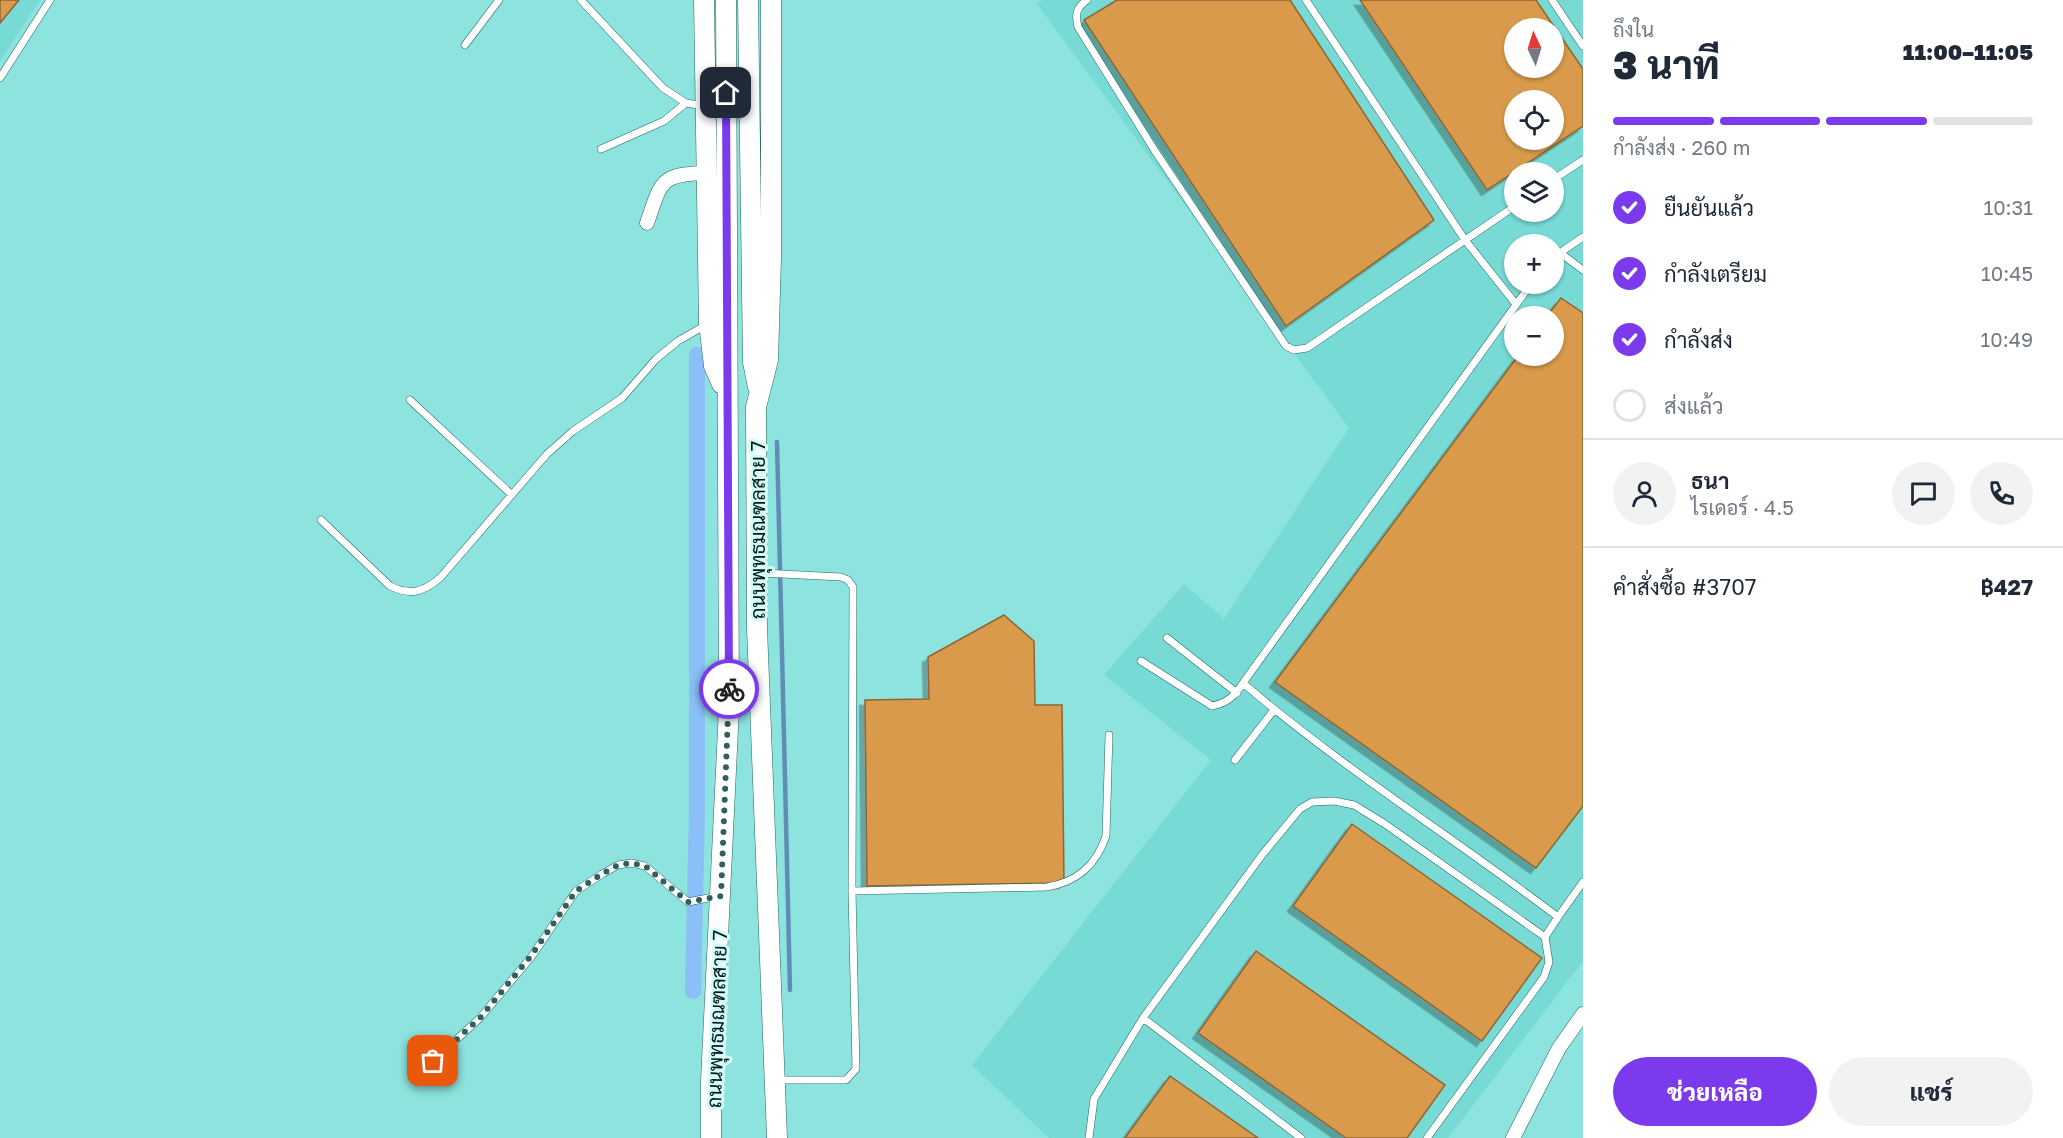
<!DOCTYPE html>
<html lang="th">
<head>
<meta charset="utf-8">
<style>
	body { margin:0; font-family:"Golos Text",Sarabun,sans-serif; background:#f2f2f3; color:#1f2937; height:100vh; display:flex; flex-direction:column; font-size:22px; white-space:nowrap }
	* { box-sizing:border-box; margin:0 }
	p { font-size:20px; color:#747a83 }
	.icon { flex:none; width:33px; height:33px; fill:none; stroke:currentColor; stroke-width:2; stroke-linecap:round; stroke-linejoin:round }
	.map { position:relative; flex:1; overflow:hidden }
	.side { display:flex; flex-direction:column; background:#fff; width:480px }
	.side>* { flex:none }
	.needle { width:39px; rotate:356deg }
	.fabs { position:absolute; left:1504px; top:18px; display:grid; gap:12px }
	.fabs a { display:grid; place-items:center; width:60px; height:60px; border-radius:50%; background:#fff; box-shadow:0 2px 4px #0004; font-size:30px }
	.pin { position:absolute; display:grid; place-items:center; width:51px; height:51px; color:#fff; margin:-26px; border-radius:12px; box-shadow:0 3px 9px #0006 }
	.courier { position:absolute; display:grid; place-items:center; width:60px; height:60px; margin:-30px; border:4px solid #7c3aed; border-radius:50%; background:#fff; color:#222; box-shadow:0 2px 8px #0007 }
	.head em { font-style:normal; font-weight:800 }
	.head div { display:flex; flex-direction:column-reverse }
	.head { display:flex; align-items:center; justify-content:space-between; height:102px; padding:0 30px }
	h1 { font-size:39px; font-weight:800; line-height:45px }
	.bar { display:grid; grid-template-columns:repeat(4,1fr); gap:9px 6px; align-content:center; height:72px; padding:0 30px }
	.bar i { height:8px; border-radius:4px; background:#e0e1e3 }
	.bar .selected { background:#7c3aed }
	.bar p { grid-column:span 4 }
	.line { display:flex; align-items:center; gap:15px; padding:0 30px; border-top:2px solid #e0e1e3 }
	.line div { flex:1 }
	.round { display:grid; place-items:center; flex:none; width:63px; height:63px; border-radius:32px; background:#f2f2f3 }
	ol { padding:0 30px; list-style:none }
	li { display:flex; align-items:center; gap:18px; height:66px }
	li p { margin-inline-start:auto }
	li .icon { padding:6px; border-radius:50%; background:#7c3aed; color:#fff; stroke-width:4 }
	li:last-child { color:#747a83 }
	li i { width:33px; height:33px; border:3px solid #e0e1e3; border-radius:50% }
	.action { display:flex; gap:12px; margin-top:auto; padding:12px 30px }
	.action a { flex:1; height:69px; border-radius:36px; background:#7c3aed; color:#fff; font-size:24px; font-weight:800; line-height:69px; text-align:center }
	.action a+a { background:#f2f2f3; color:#1f2937 }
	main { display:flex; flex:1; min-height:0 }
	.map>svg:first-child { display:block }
	.built { fill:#77dad4; fill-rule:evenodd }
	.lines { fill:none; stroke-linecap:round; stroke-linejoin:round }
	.stream { stroke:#618db4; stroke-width:4.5 }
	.canal { stroke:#8bbff7; stroke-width:16 }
	.building { fill:#d99b4b; stroke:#8e6634; stroke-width:1.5; fill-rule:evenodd; filter:url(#shadow) }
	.lane-casing { stroke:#226663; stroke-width:8 }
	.street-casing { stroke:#226663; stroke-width:15 }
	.secondary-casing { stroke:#226663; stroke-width:21 }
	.lane { stroke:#fff; stroke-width:7 }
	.street { stroke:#fff; stroke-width:14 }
	.secondary { stroke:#fff; stroke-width:20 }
	.done { stroke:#315f5d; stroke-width:6; stroke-dasharray:0 10.8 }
	.route { stroke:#7c3aed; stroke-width:8 }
	.labels { text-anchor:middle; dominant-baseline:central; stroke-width:6; stroke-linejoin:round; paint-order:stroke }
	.street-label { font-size:20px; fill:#001817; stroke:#d3fcf9 }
</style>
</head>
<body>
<main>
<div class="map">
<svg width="1583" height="1138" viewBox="0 0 1583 1138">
	<defs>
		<filter id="shadow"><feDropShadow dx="-5.5" dy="5.5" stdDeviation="0" flood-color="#0004"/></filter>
	</defs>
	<rect width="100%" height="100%" fill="#8de3de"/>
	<path class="built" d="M0,0H40L0,61Z
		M1043,0H1583V961L1448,1138H1049L972,1065L1211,760L1104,675L1184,584L1224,619L1349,428L1037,4ZM1515,28H1554V68H1515ZM1515,100H1554V140H1515ZM1515,172H1554V212H1515ZM1515,244H1554V284H1515ZM1515,316H1554V356H1515Z"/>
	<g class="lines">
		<path class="stream" d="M777,442L790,990"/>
		<path class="canal" d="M693,991L697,811V355"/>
	</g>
	<path class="building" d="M0,0H19L0,23Z
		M1117,0H1290L1434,220L1286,326L1084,20Z
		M1360,0H1536L1583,69V126L1487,190ZM1515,28H1554V68H1515ZM1515,100H1554V140H1515Z
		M1561,298L1583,313V806L1536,868L1275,682L1518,356H1554V316H1547Z
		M1004,615L1034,641L1035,705H1062L1064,883L867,886L865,700L929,699L928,657Z
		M1352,824L1542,958L1482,1041L1293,906Z
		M1256,951L1445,1085L1407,1138H1346L1198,1033Z
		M1170,1076L1258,1138H1125Z"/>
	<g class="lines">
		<g class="lane-casing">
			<path id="lane" d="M581,0L663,88L686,103L705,106
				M1087,0C1076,8 1075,14 1078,27L1155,151L1286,346L1294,350L1307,348L1515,206
				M1306,0L1465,240L1515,303
				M1552,0L1583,46
				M465,45L499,0
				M0,78L50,0
				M601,149L664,121L686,103
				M1554,179L1583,160
				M1559,252L1583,270
				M1554,257L1583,237
				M1531,284L1243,683C1342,768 1454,838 1558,917L1583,882
				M410,400L512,495
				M321,520L390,586C411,596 423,592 440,578L547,454L573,431L622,398L656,359L678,341L706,325
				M760,573L841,577L848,580L853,587L852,891
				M1167,638L1237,693
				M1141,661L1212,706C1227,703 1235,696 1243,683
				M1235,760L1274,710
				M1143,1018L1301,1138
				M433,1061L480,1018L532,956L576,891L602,874L618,865L631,863L645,866L688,902L718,896
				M778,1080H846L856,1069L852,891L1047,887C1077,882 1096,866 1106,836L1109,735
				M1089,1138L1094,1099L1143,1018L1262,855L1300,809L1312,802L1334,801L1354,805L1385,824L1545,937
				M1427,1138L1544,977L1549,962L1545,937L1558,917"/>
		</g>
		<g class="street-casing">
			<path id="street" d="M647,223C661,183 659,174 705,173
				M1513,1138L1559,1048L1583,1014"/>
		</g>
		<g class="secondary-casing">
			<path id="secondary" d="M704,0L709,323L714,366L722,384
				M748,0L753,362L758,387
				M771,0V258L768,360L756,407L757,628L777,1138
				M711,1138V1081L729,708L726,0"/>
		</g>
		<use href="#lane" class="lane"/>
		<use href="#street" class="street"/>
		<use href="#secondary" class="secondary"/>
	</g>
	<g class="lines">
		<path class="done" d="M433,1061L480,1018L531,956L576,891L602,874L618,865L631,863L645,866L688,902L721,896L729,689"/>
		<path class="route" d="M726,93L729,689"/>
	</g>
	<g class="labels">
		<g class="street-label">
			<text transform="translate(757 530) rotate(-90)">ถนนพุทธมณฑลสาย 7</text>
			<text transform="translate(716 1019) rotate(-88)">ถนนพุทธมณฑลสาย 7</text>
		</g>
	</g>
</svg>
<div class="fabs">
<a><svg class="needle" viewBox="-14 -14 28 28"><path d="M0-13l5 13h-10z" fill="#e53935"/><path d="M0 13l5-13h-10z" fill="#747a83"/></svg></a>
<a><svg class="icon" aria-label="locate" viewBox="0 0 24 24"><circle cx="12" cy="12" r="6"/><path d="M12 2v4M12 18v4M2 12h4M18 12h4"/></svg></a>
<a><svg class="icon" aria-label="layers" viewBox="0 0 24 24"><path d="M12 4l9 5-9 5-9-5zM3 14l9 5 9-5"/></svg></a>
<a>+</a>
<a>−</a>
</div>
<div class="pin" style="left:433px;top:1061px;background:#ea580c"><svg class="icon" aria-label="bag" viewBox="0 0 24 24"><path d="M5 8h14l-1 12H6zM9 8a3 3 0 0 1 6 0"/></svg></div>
<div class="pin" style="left:726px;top:93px;background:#1f2937"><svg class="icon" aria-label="home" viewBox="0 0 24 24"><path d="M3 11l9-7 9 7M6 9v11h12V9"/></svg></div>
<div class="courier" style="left:729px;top:689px"><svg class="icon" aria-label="bike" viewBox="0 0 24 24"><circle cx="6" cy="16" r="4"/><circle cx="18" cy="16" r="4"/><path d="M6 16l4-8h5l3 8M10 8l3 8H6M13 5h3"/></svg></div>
</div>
<section class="side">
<div class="head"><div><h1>3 นาที</h1><p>ถึงใน</p></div><em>11:00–11:05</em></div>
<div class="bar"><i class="selected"></i><i class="selected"></i><i class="selected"></i><i></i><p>กำลังส่ง · 260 m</p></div>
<ol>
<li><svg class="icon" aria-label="check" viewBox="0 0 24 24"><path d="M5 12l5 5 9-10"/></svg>ยืนยันแล้ว<p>10:31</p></li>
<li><svg class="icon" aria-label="check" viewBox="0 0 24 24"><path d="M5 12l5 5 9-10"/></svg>กำลังเตรียม<p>10:45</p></li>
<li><svg class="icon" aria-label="check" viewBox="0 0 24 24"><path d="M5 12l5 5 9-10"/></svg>กำลังส่ง<p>10:49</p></li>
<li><i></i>ส่งแล้ว</li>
</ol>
<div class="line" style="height:108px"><a class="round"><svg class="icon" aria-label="person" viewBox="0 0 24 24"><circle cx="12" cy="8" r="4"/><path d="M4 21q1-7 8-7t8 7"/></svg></a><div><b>ธนา</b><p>ไรเดอร์ · 4.5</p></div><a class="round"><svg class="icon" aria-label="chat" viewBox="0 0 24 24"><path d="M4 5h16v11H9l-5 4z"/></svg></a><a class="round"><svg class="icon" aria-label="phone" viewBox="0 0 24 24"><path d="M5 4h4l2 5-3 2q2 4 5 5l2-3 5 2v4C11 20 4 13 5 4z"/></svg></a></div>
<div class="line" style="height:78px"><div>คำสั่งซื้อ #3707</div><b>฿427</b></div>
<div class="action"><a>ช่วยเหลือ</a><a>แชร์</a></div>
</section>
</main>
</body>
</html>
